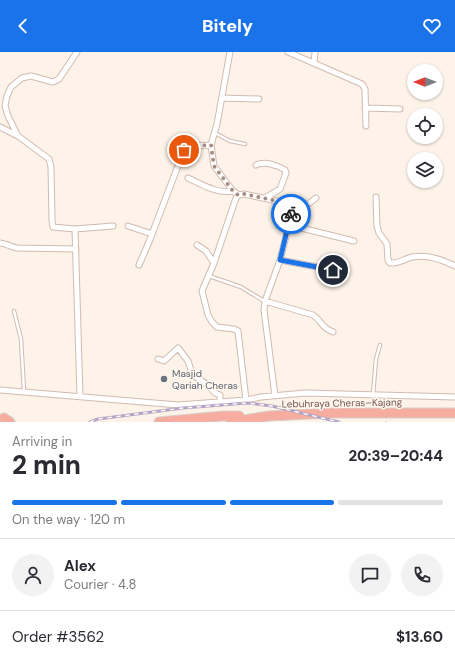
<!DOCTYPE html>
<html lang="en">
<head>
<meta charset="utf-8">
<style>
	body { margin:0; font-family:"DM Sans",sans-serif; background:#f2f2f3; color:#2b2b33; height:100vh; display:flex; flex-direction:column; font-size:15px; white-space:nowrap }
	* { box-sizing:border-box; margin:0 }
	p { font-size:13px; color:#7c7c81 }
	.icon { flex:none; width:22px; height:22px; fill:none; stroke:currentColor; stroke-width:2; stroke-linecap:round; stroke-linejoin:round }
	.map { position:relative; height:370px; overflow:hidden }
	.details { display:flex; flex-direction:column; background:#fff; flex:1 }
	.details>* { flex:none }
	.needle { width:26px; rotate:270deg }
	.controls { position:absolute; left:407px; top:12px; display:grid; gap:8px }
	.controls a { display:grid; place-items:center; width:36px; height:36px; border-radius:50%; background:#fff; box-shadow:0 1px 3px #0004; font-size:20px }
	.pin { position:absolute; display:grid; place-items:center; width:34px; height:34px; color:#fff; margin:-17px; border:2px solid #fff; border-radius:50%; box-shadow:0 1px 4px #0007 }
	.courier { position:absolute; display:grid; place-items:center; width:40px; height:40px; margin:-20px; border:3px solid #1a73e8; border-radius:50%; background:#fff; color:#222; box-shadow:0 1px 5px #0007 }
	.summary em { font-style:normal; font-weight:800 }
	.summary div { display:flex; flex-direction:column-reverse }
	.summary { display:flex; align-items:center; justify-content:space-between; height:68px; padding:0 12px }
	h1 { font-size:26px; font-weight:800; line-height:30px }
	.bar { display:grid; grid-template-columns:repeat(4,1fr); gap:6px 4px; align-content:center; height:48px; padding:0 12px }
	.bar i { height:5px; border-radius:3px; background:#e1e1e2 }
	.bar .current { background:#1a73e8 }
	.bar p { grid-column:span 4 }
	.line { display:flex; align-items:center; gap:10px; padding:0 12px; border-top:1px solid #e1e1e2 }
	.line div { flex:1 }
	.round { display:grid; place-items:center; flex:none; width:42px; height:42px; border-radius:21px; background:#f2f2f3 }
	header { display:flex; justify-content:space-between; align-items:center; height:52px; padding:0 12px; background:#1a73e8; color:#fff; font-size:18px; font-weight:800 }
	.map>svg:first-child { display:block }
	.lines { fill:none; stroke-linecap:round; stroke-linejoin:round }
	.service-casing { stroke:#d1bbb0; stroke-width:4.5 }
	.minor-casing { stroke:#d1bbb0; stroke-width:7 }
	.motorway-casing { stroke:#d9d0cd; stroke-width:11 }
	.service { stroke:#fff; stroke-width:2.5 }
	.minor { stroke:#fff; stroke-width:5 }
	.motorway { stroke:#f6ad9f; stroke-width:9 }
	.rail-casing { stroke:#b4a5c7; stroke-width:3 }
	.rail { stroke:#fff7ef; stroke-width:1.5; stroke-dasharray:4.5; stroke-linecap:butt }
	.path-bridge { stroke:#d8b1a2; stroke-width:1; stroke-dasharray:1 3; stroke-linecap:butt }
	.done { stroke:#a68e82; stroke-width:4; stroke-dasharray:0 7.2 }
	.route { stroke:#1a73e8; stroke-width:5 }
	.worship-dot { fill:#6b7280; stroke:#fff7ef; stroke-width:1.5 }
	.labels { text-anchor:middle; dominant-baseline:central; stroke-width:3; stroke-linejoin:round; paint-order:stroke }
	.worship-label { font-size:10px; fill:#5b616d; stroke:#fff7ef; text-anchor:start }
	.street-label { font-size:10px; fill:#77574b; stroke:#fff7ef }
</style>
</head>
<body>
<header><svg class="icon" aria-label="back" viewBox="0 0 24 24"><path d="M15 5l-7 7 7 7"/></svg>Bitely<svg class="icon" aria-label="heart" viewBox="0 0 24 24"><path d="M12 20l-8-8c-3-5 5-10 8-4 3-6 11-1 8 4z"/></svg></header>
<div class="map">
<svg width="455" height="370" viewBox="0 0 455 370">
	<rect width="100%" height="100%" fill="#fdf3e8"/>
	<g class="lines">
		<g class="service-casing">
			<path id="service" d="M215,81L230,89L245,92
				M209,224L241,235L264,249
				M14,259L21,287L24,339
				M373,343L376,307L380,293"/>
		</g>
		<g class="minor-casing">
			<path id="minor" d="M77,0L59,27L53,30L31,24L22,26L11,35L7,44L5,54L8,64L18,84L49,107L51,115L52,169L53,175L75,177L80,344
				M230,0L217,72L211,93L214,114L233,139L239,143
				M288,0L362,32L365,37L366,74
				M314,10L315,0
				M222,46L259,47
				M365,56L400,57
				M0,75L18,84
				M256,113C265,109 277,113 285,118L286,121L280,137L265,146
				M188,126C203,133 217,142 233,139
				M376,145L377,174L379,181L387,192L388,208L390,211C398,212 404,207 412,205C427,202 441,207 455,214
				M290,155L308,152L316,146
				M289,173L354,189
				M128,174L152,182
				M75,177L113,174
				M0,191C6,191 10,195 17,196L76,197
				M197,193L206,199L214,211
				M280,208L333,218
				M139,213L149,190L184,98L190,94L211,93
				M265,249L313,263C323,270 320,275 333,280
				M158,307L164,309L178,296L188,309L192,321L196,325L208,333L215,341L220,343V350
				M0,338L178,353L246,348L261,345L305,341L455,345
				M246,348L238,279L234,277L217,275L212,270L208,263L202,239L214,211L236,146L239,143L244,142L286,151L290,155L292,161L280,208L265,249L264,258L275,344"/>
		</g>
		<g class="motorway-casing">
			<path id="motorway" d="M4,366L10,370
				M159,370L223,364H239
				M231,370L269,364L331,361H455"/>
		</g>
		<use href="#service" class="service"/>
		<use href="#minor" class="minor"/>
		<use href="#motorway" class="motorway"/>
		<g class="rail-casing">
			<path id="rail" d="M90,370L98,367L183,356L247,351L272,354L339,370"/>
		</g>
		<use href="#rail" class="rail"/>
		<path class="path-bridge" d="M386,370L387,347"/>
	</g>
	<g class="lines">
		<path class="done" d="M184,98L190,94L211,93L214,114L233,139L238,143L244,142L286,151L290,155L291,162"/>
		<path class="route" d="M291,162L280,208L333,218"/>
	</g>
	<circle class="worship-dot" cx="164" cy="327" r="4"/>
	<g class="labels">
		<g class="worship-label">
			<text x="172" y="321">Masjid<tspan x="172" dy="12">Qariah Cheras</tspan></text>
		</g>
		<g class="street-label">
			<text transform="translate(342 351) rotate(-1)">Lebuhraya Cheras–Kajang</text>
		</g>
	</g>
</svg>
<div class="controls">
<a><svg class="needle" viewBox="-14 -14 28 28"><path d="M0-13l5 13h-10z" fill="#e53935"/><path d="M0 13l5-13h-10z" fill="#7c7c81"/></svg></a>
<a><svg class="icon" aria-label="locate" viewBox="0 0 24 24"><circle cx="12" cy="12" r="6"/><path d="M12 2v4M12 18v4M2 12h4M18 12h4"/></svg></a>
<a><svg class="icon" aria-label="layers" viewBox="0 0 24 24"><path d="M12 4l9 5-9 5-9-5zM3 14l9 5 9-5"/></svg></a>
</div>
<div class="pin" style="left:184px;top:98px;background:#ea580c"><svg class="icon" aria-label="bag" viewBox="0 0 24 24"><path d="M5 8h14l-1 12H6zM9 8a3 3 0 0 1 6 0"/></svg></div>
<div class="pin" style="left:333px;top:218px;background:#1f2937"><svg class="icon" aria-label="home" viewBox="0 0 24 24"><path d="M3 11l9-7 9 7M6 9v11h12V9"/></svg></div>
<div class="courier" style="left:291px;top:162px"><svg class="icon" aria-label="bike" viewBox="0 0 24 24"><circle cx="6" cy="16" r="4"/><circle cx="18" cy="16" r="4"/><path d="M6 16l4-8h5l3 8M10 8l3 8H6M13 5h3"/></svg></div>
</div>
<section class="details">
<div class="summary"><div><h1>2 min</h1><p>Arriving in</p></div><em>20:39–20:44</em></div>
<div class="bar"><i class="current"></i><i class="current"></i><i class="current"></i><i></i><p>On the way · 120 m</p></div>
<div class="line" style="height:72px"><a class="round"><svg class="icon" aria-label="person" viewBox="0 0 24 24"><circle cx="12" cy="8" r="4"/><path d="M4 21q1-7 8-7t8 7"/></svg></a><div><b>Alex</b><p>Courier · 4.8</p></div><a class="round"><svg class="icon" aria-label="chat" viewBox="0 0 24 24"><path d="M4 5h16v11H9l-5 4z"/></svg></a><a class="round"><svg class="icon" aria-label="phone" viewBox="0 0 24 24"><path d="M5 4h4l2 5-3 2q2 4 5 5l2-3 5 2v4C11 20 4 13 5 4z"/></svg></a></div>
<div class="line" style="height:52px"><div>Order #3562</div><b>$13.60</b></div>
</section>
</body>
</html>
